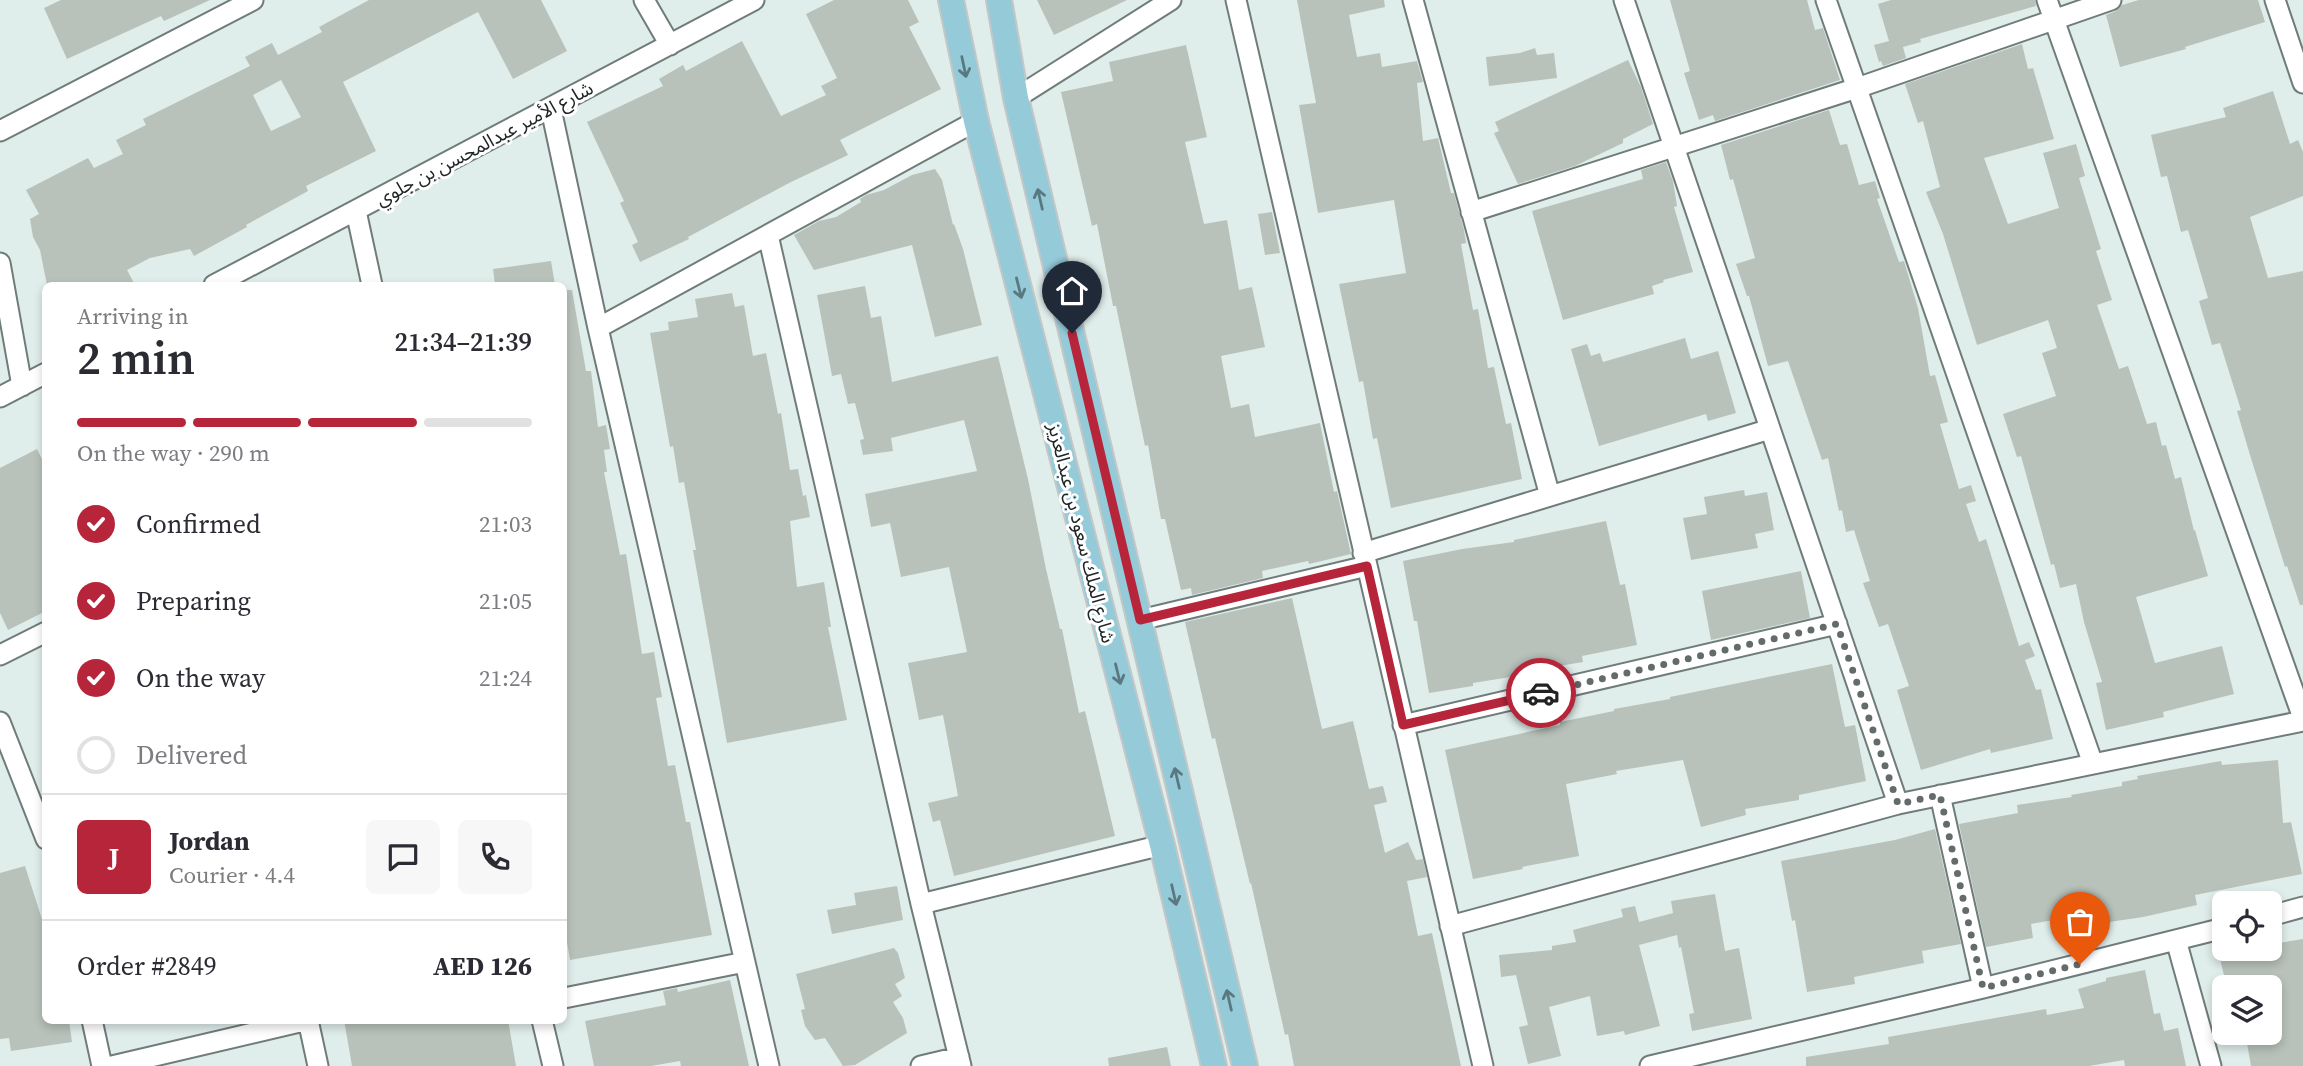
<!DOCTYPE html>
<html lang="en">
<head>
<meta charset="utf-8">
<style>
	body { margin:0; font-family:"Source Serif 4","Noto Sans Arabic",serif; background:#f7f7f7; color:#2b2b33; height:100vh; display:flex; flex-direction:column; font-size:26px; white-space:nowrap }
	* { box-sizing:border-box; margin:0 }
	p { font-size:23px; color:#7c7c81 }
	.icon { flex:none; width:38px; height:38px; fill:none; stroke:currentColor; stroke-width:2; stroke-linecap:round; stroke-linejoin:round }
	.map { position:relative; flex:1; overflow:hidden }
	.sheet { position:absolute; left:42px; top:282px; width:525px; height:742px; display:flex; flex-direction:column; background:#fff; border-radius:10px; box-shadow:0 4px 10px #0003 }
	.sheet>* { flex:none }
	.fabs { position:absolute; left:2212px; top:891px; display:grid; gap:14px }
	.fabs a { display:grid; place-items:center; width:70px; height:70px; border-radius:10px; background:#fff; box-shadow:0 4px 10px #0003; font-size:35px }
	.pin { position:absolute; display:grid; place-items:center; width:60px; height:60px; color:#fff; margin:-72px -30px; border-radius:50% 50% 50% 0; rotate:-45deg; box-shadow:0 0 7px #0007 }
	.pin .icon { rotate:45deg }
	.courier { position:absolute; display:grid; place-items:center; width:70px; height:70px; margin:-35px; border:5px solid #b7253a; border-radius:50%; background:#fff; color:#222; box-shadow:0 2px 9px #0007 }
	.overview em { font-style:normal; font-weight:600 }
	.overview div { display:flex; flex-direction:column-reverse }
	.overview { display:flex; align-items:center; justify-content:space-between; height:119px; padding:0 35px }
	h1 { font-size:46px; font-weight:600; line-height:52px }
	.bar { display:grid; grid-template-columns:repeat(4,1fr); gap:10px 7px; align-content:center; height:84px; padding:0 35px }
	.bar i { height:9px; border-radius:5px; background:#e1e1e2 }
	.bar .selected { background:#b7253a }
	.bar p { grid-column:span 4 }
	.line { display:flex; align-items:center; gap:18px; padding:0 35px; border-top:2px solid #e1e1e2 }
	.line div { flex:1 }
	.round { display:grid; place-items:center; flex:none; width:74px; height:74px; border-radius:10px; background:#f7f7f7 }
	ol { padding:0 35px; list-style:none }
	li { display:flex; align-items:center; gap:21px; height:77px }
	li p { margin-inline-start:auto }
	li .icon { padding:7px; border-radius:50%; background:#b7253a; color:#fff; stroke-width:4 }
	li:last-child { color:#7c7c81 }
	li i { width:38px; height:38px; border:4px solid #e1e1e2; border-radius:50% }
	.map>svg:first-child { display:block }
	.building { fill:#b8c2ba; fill-rule:evenodd }
	.lines { fill:none; stroke-linecap:round; stroke-linejoin:round }
	.minor-casing { stroke:#6f7c7a; stroke-width:23 }
	.major-casing { stroke:#c5c7c6; stroke-width:28 }
	.minor { stroke:#fff; stroke-width:19 }
	.major { stroke:#95cad9; stroke-width:24 }
	.oneway { stroke:#5a787f }
	.done { stroke:#636c6a; stroke-width:7; stroke-dasharray:0 12.6 }
	.route { stroke:#b7253a; stroke-width:9 }
	.labels { text-anchor:middle; dominant-baseline:central; stroke-width:6; stroke-linejoin:round; paint-order:stroke }
	.street-label { font-size:19px; fill:#202625; stroke:#fff }
</style>
</head>
<body>
<div class="map">
<svg width="2303" height="1066" viewBox="0 0 2303 1066">
	<rect width="100%" height="100%" fill="#dfedeb"/>
	<path class="building" d="M61,0H210L164,21L161,16L67,59L44,8Z
		M369,0H541L567,51L513,79L478,12L343,82L376,151L306,186L308,191L246,225L247,227L194,256L190,249L150,258L127,270L135,285H47L40,250L33,237L30,219L39,214L26,190L88,158L94,168L123,154L116,140L146,125L143,119L250,66L245,57L272,43L278,55L322,32L319,27ZM281,80L301,117L271,131L253,95Z
		M834,0H908L919,22L909,27L941,89L840,140L848,155L789,183L688,237L689,239L640,262L632,245L638,242L620,203L624,201L587,122L663,86L659,79L683,65L686,71L742,41L781,116L826,95L821,86L837,78L806,14Z
		M1037,0H1127L1054,35Z
		M1297,0H1384L1385,7L1349,15L1357,57L1380,53L1382,67L1417,61L1423,82L1417,83L1423,141L1438,138L1451,193H1454L1464,230L1466,243L1461,244L1473,310L1478,309L1488,368L1494,367L1506,424L1511,423L1522,479L1391,508L1377,438L1373,439L1363,381L1359,382L1339,284L1406,273L1394,200L1318,213L1299,105L1316,103Z
		M1670,0H1807L1815,30L1823,28L1840,80L1715,121L1713,115L1699,120L1684,73L1690,71Z
		M1891,0H2035L2036,6L1920,39L1921,42L1903,47L1906,58L1883,66L1881,61L1879,62L1874,45L1889,41L1878,4Z
		M2139,0H2258L2265,22L2185,47L2186,49L2120,67L2106,15L2116,11L2122,5Z
		M2022,44L2028,69L2033,68L2054,139L1984,158L2008,224L2059,208L2043,153L2076,144L2085,176L2079,178L2101,249L2096,251L2112,300L2097,305L2119,369L2128,366L2147,424L2156,422L2162,446L2166,445L2175,479L2181,477L2194,531L2195,530L2208,576L2136,597L2155,663L2222,646L2234,694L2163,712L2164,717L2106,730L2096,683L2102,682L2084,622L2076,584L2060,588L2054,564L2051,565L2021,456L2017,457L2003,414L2056,396L2042,353L2057,348L2048,320L1977,345L1943,234L1926,192L1940,187L1923,121L1918,123L1905,84Z
		M1186,45L1207,137L1185,142L1204,224L1227,220L1239,290L1252,287L1265,347L1221,356L1231,408L1249,404L1255,437L1320,423L1334,492L1337,491L1351,554L1309,564L1308,561L1262,571L1263,578L1192,595L1191,588L1181,590L1165,519H1161L1148,445L1145,446L1116,306H1113L1097,224L1092,226L1061,92L1113,81L1109,62Z
		M1535,48L1537,55L1554,53L1557,78L1489,86L1486,57L1520,53Z
		M1628,60L1641,87L1653,124L1623,139V143L1575,166L1518,184L1494,133L1499,131L1495,122Z
		M2273,91L2290,144L2298,140L2303,152V196L2250,217L2268,278L2303,271V605H2300L2287,566L2285,567L2250,455L2237,411L2241,410L2220,343L2212,345L2199,301L2208,298L2188,230L2181,232L2167,176L2161,177L2151,135L2226,117L2223,108Z
		M1829,110L1840,145L1847,144L1859,185L1875,181L1880,198L1877,199L1899,262L1904,261L1918,308L1930,376L1935,375L1948,422L1940,424L1959,489L1971,485L1976,501L1966,504L1979,542L1986,539L2019,646L2029,642L2035,656L2025,660L2036,690L2041,689L2053,739L1991,753L1990,749L1921,770L1897,690L1909,686L1888,624L1879,627L1863,583L1870,581L1854,530L1846,532L1842,510L1839,511L1828,458L1822,460L1788,361L1768,366L1749,296H1747L1736,264L1755,258L1733,179L1730,180L1721,145Z
		M1666,162L1673,181L1677,206L1674,207L1693,272L1663,280L1664,282L1652,286L1654,294L1563,320L1532,211L1643,179L1641,170Z
		M935,169L942,180L953,225L954,224L963,249L982,325L935,337L912,245L814,270L794,235L819,221L836,217L861,202L860,199L866,195L884,190L912,175Z
		M1272,212L1280,253L1265,255L1258,214Z
		M551,261L555,285H495L493,269Z
		M865,286L871,318L881,316L892,382L998,356L1028,479L1046,569L1060,629H1062L1079,713L1085,711L1115,836L954,876L940,820L933,822L928,803L958,796L943,715L919,720L908,663L967,652L949,567L901,577L890,523L871,527L865,494L977,471L964,420L891,438L893,451L863,455L860,440L864,439L855,403L848,404L841,374L832,376L817,295Z
		M564,290H572L586,371H591L598,427L606,425L610,449L604,450L607,472H604L620,555L626,554L642,654L654,652L662,697L656,698L668,766L675,765L686,822H690L712,935L570,960L564,924Z
		M732,293L735,307L744,305L753,356L766,353L778,414L781,413L790,470L798,469L803,496L806,495L810,517L790,521L797,587L824,582L831,627H828L847,720L727,743L693,550H696L684,482L679,483L673,446L670,447L650,333L669,330L668,322L698,317L695,299Z
		M1685,338L1691,359L1718,351L1736,413L1708,421L1706,414L1599,446L1571,349L1587,344L1591,356L1600,353L1603,362Z
		M37,449L46,467V611L8,630L0,613V468Z
		M1744,490L1745,496L1767,492L1774,530L1755,534L1758,548L1691,560L1683,518L1707,514L1704,497Z
		M1606,521L1620,585L1625,584L1637,645L1582,656L1583,662L1535,670V673L1473,683V686L1429,693L1417,621H1414L1403,561L1462,549L1514,542V540Z
		M1801,571L1810,618L1711,640L1702,591Z
		M1292,598L1322,729L1353,721L1369,789L1383,786L1387,802L1374,805L1385,853L1408,842L1416,860L1423,859L1427,877L1407,881L1418,936L1432,933L1461,1066H1294L1288,1034L1285,1035L1251,883L1250,884L1215,738L1212,739L1185,622Z
		M1832,664L1845,727L1855,725L1866,781L1799,795V800L1745,809L1746,815L1701,827L1683,760L1616,771L1617,774L1566,784L1579,856L1522,867L1523,869L1473,879L1445,750L1560,725V722L1614,711V709L1670,699V697Z
		M2278,760L2283,823L2291,822L2302,874L2195,895L2197,905L2143,917L2096,924L2094,913L2031,924L2033,938L1986,947L1959,824L2018,813L2017,805L2072,797L2071,795L2122,786V782L2138,779L2137,776L2221,761L2222,765Z
		M1935,829L1961,944L1922,951L1924,963L1854,977L1855,984L1807,992L1795,920L1792,921L1781,861L1895,840Z
		M25,866L46,932V1020H69L72,1042L11,1051L9,1038L0,1039V873Z
		M897,886L903,920L832,934L827,910L856,905L854,893Z
		M1715,894L1725,951L1739,948L1752,1019L1692,1031L1689,1014L1694,1013L1681,947L1679,948L1677,935L1639,945L1660,1026L1625,1035L1624,1031L1597,1036L1590,996L1549,1007L1561,1056L1528,1064L1519,1027L1528,1025L1516,975L1501,977L1499,955L1552,950V946L1576,942L1573,930L1623,917L1621,909L1635,906L1639,922L1673,913L1671,901Z
		M2303,939V1066H2251L2245,1032H2270V987H2227L2220,959L2261,948H2280L2279,943Z
		M894,948L898,953L905,978L895,984L902,996L893,1002L903,1018L907,1033L855,1065L843,1066L825,1038L815,1040L805,1026L801,1010L805,1009L796,974Z
		M2145,970L2154,1014L2160,1013L2164,1031L2178,1028L2186,1066H2125L2124,1060L2089,1066H1806V1057L1889,1044L1888,1037L2046,1009L2047,1015L2084,1008L2078,989L2106,981V978Z
		M730,980L749,1066H681L680,1061L651,1066H594L585,1021L666,1005L663,991L677,988L678,992Z
		M344,1020H508L516,1066H352Z
		M1167,1047L1171,1066H1109L1108,1058Z"/>
	<g class="lines">
		<g class="minor-casing">
			<path id="minor" d="M644,0L670,45
				M1236,0L1483,1066
				M1413,0L1550,496
				M1624,0L1898,804
				M1826,0L2093,764
				M2047,0L2303,718
				M2275,0L2303,83
				M1016,98L1171,0
				M551,109L598,328L769,1066
				M0,131L253,0
				M356,211L372,285
				M1471,212L1857,88L2111,0
				M768,235L921,904L961,1066
				M0,263L22,386
				M214,285L754,0
				M598,328L976,121
				M0,397L46,373
				M1363,553L1770,429
				M1140,620L1367,566
				M0,655L46,632
				M0,722L46,839
				M1403,725L1837,624
				M1940,795L1983,988
				M921,904L1162,845
				M2270,916L2303,907
				M1450,926L1898,804L2303,721
				M2176,940L2211,1066
				M564,998L745,962
				M92,1020L102,1066
				M308,1020L318,1066
				M542,1020L553,1066
				M112,1066L308,1020
				M921,1066L959,1057
				M1650,1066L1983,988L2224,928"/>
		</g>
		<g class="major-casing">
			<path id="major" d="M951,0L976,121L1162,845L1214,1066
				M999,0L1016,98L1245,1066"/>
		</g>
		<use href="#minor" class="minor"/>
		<use href="#major" class="major"/>
	</g>
	<defs><path id="oneway-shaft" d="M-6 0H5M1.5-3L5.5 0L1.5 3" fill="none" stroke-width="1.6" stroke-linecap="round" stroke-linejoin="round" transform="scale(1.75)"/></defs>
	<g class="oneway">
		<use href="#oneway-shaft" transform="translate(964 67) rotate(78)"/>
		<use href="#oneway-shaft" transform="translate(1040 199) rotate(-103)"/>
		<use href="#oneway-shaft" transform="translate(1019 288) rotate(76)"/>
		<use href="#oneway-shaft" transform="translate(1118 674) rotate(76)"/>
		<use href="#oneway-shaft" transform="translate(1177 778) rotate(-103)"/>
		<use href="#oneway-shaft" transform="translate(1174 895) rotate(77)"/>
		<use href="#oneway-shaft" transform="translate(1229 1000) rotate(-103)"/>
	</g>
	<g class="lines">
		<path class="done" d="M1541,693L1837,624L1898,804L1940,795L1983,988L2080,964"/>
		<path class="route" d="M1072,333L1140,620L1367,566L1403,725L1541,693"/>
	</g>
	<g class="labels">
		<g class="street-label">
			<text transform="translate(484 143) rotate(-28)">شارع الأمير عبدالمحسن بن جلوي</text>
			<text transform="translate(1082 533) rotate(76)">شارع الملك سعود بن عبدالعزيز</text>
		</g>
	</g>
</svg>
<div class="fabs">
<a><svg class="icon" aria-label="locate" viewBox="0 0 24 24"><circle cx="12" cy="12" r="6"/><path d="M12 2v4M12 18v4M2 12h4M18 12h4"/></svg></a>
<a><svg class="icon" aria-label="layers" viewBox="0 0 24 24"><path d="M12 4l9 5-9 5-9-5zM3 14l9 5 9-5"/></svg></a>
</div>
<div class="pin" style="left:2080px;top:964px;background:#ea580c"><svg class="icon" aria-label="bag" viewBox="0 0 24 24"><path d="M5 8h14l-1 12H6zM9 8a3 3 0 0 1 6 0"/></svg></div>
<div class="pin" style="left:1072px;top:333px;background:#1f2937"><svg class="icon" aria-label="home" viewBox="0 0 24 24"><path d="M3 11l9-7 9 7M6 9v11h12V9"/></svg></div>
<div class="courier" style="left:1541px;top:693px"><svg class="icon" aria-label="car" viewBox="0 0 24 24"><path d="M5 17H2v-5l4-1 3-4h7l3 4 3 1v5h-3M9 17h6M6 11h13"/><circle cx="7" cy="17" r="2"/><circle cx="17" cy="17" r="2"/></svg></div>
<section class="sheet">
<div class="overview"><div><h1>2 min</h1><p>Arriving in</p></div><em>21:34–21:39</em></div>
<div class="bar"><i class="selected"></i><i class="selected"></i><i class="selected"></i><i></i><p>On the way · 290 m</p></div>
<ol>
<li><svg class="icon" aria-label="check" viewBox="0 0 24 24"><path d="M5 12l5 5 9-10"/></svg>Confirmed<p>21:03</p></li>
<li><svg class="icon" aria-label="check" viewBox="0 0 24 24"><path d="M5 12l5 5 9-10"/></svg>Preparing<p>21:05</p></li>
<li><svg class="icon" aria-label="check" viewBox="0 0 24 24"><path d="M5 12l5 5 9-10"/></svg>On the way<p>21:24</p></li>
<li><i></i>Delivered</li>
</ol>
<div class="line" style="height:126px"><b class="round" style="background:#b7253a;color:#fff">J</b><div><b>Jordan</b><p>Courier · 4.4</p></div><a class="round"><svg class="icon" aria-label="chat" viewBox="0 0 24 24"><path d="M4 5h16v11H9l-5 4z"/></svg></a><a class="round"><svg class="icon" aria-label="phone" viewBox="0 0 24 24"><path d="M5 4h4l2 5-3 2q2 4 5 5l2-3 5 2v4C11 20 4 13 5 4z"/></svg></a></div>
<div class="line" style="height:91px"><div>Order #2849</div><b>AED 126</b></div>
</section>
</div>
</body>
</html>
